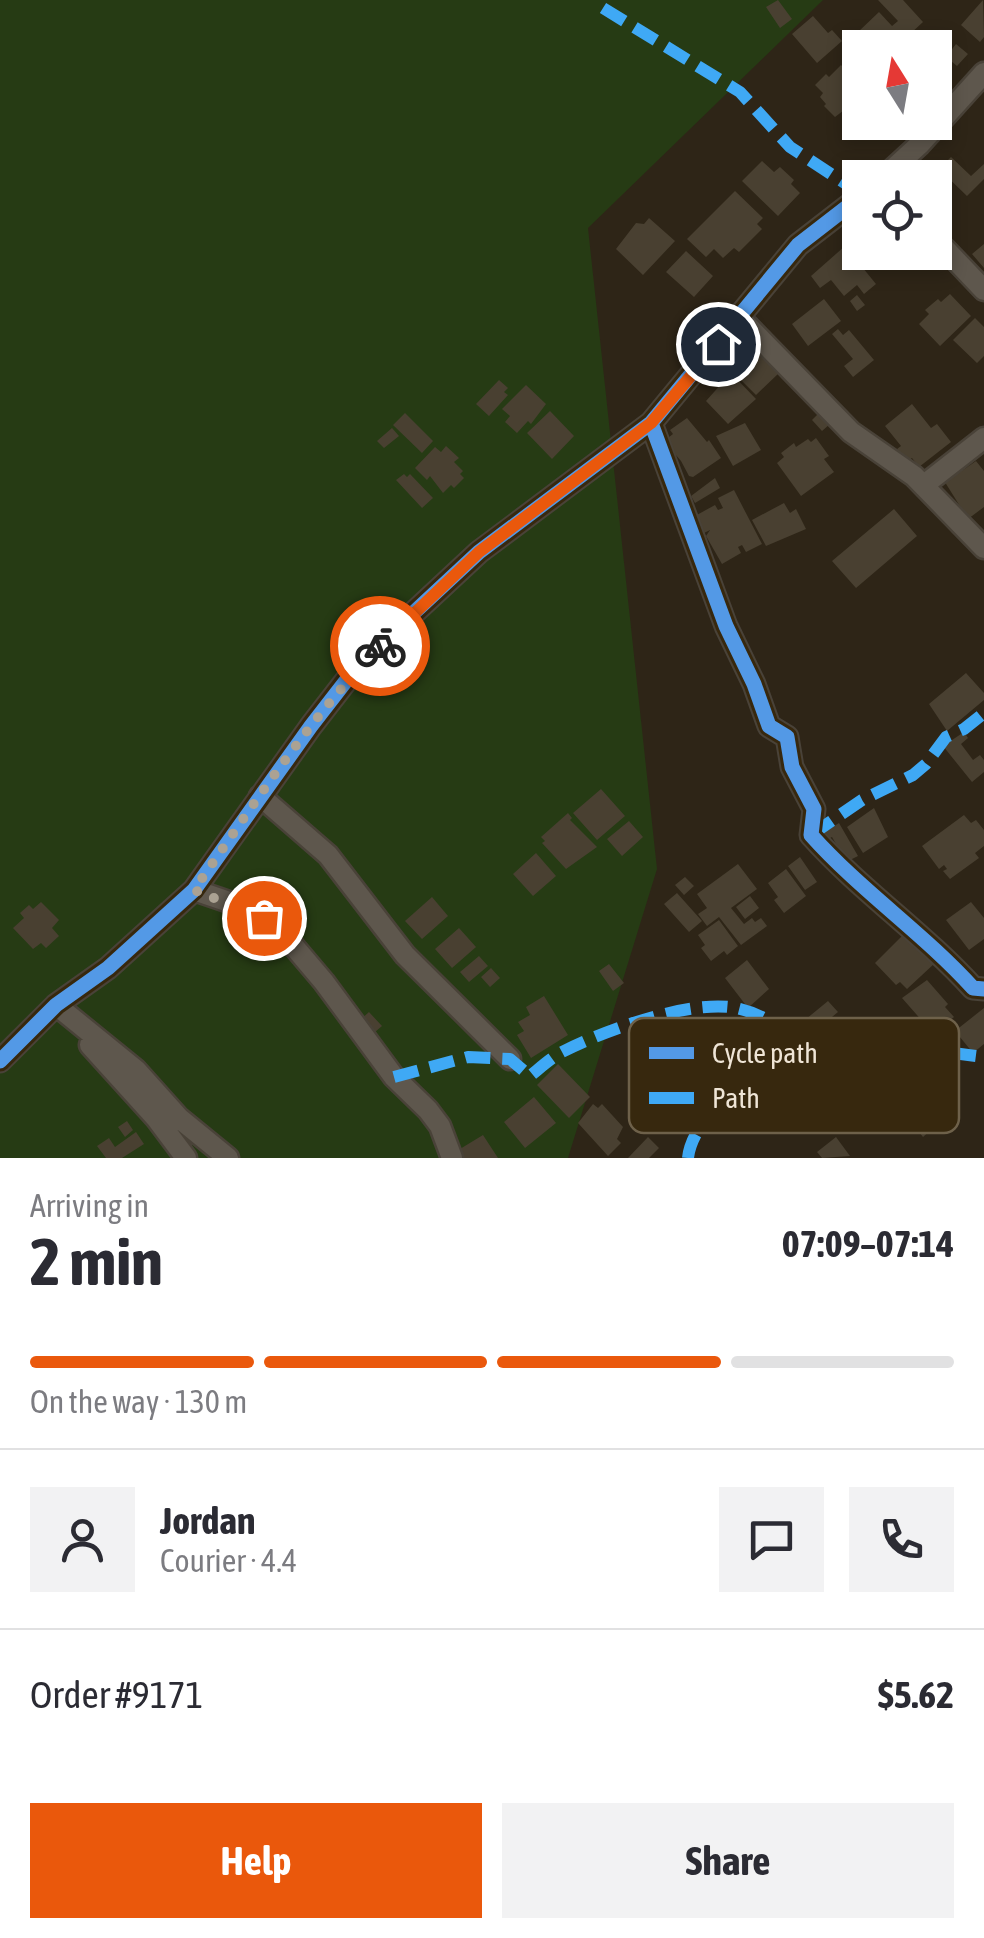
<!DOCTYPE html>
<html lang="en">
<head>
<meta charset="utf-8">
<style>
	body { margin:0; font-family:"Asap Condensed",sans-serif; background:#f2f2f3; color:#2b2b33; height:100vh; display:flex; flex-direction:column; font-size:38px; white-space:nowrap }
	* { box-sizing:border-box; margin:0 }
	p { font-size:32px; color:#7c7c81 }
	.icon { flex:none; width:55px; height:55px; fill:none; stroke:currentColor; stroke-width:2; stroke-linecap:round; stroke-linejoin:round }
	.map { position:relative; height:1158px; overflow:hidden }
	.panel { display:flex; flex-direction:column; background:#fff; flex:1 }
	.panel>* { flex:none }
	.needle { width:65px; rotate:349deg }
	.tools { position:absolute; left:842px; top:30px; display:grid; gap:20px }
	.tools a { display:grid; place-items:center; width:110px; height:110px; border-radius:0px; background:#fff; box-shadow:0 5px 15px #0003; font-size:50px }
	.pin { position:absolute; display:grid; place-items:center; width:85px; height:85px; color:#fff; margin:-42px; border:5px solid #fff; border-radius:50%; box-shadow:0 2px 10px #0007 }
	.courier { position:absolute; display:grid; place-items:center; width:100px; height:100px; margin:-50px; border:8px solid #ea580c; border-radius:50%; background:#fff; color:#222; box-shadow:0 2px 12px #0007 }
	.summary em { font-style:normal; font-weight:700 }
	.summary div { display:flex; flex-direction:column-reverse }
	.summary { display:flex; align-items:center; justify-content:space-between; height:170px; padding:0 30px }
	h1 { font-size:65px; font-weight:700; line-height:75px }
	.bar { display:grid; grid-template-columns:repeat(4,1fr); gap:15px 10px; align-content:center; height:120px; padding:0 30px }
	.bar i { height:12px; border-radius:8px; background:#e1e1e2 }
	.bar .on { background:#ea580c }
	.bar p { grid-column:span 4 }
	.line { display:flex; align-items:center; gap:25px; padding:0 30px; border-top:2px solid #e1e1e2 }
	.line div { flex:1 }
	.round { display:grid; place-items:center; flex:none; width:105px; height:105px; border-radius:0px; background:#f2f2f3 }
	.primary-button { display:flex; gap:20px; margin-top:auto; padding:20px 30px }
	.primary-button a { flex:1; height:115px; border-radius:0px; background:#ea580c; color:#fff; font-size:40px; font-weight:700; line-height:115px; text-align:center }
	.primary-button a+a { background:#f2f2f3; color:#2b2b33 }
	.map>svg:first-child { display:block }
	.green { fill:#263b14 }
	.building { fill:#494031 }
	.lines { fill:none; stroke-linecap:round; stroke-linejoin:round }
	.street-casing { stroke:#494238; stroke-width:25 }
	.street { stroke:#5e574d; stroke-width:20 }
	.quiet { stroke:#3fa9f5; stroke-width:12; stroke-dasharray:25 12; stroke-linecap:butt }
	.cycleway-casing { stroke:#37280e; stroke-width:21 }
	.cycleway { stroke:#5399e6; stroke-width:15 }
	.done { stroke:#aba293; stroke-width:10; stroke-dasharray:0 18 }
	.route { stroke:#ea580c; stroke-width:12 }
	.key { fill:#37280e; stroke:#6e614a; stroke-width:2.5 }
	.key-label { font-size:28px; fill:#efe5d6 }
</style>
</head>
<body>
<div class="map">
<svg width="984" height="1158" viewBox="0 0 984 1158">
	<rect width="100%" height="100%" fill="#2e2517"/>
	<path class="green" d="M0,0H823L588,228L657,869L568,1158H0Z"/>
	<path class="building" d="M778,0L792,19L780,28L766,7Z
		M878,0H903L923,22L895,48H872L858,32L879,12L892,26L898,21Z
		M983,0L984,37L980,42L961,25Z
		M813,16L828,33L832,30L842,41L817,63L792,34Z
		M956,44L968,54L957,66L946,57Z
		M852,62L860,71V98L835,117L824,106L826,104L820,97L823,93L815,85L826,74L829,77L841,65L845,69Z
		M903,122H923L913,133Z
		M951,157L971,176L984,164V179L967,196L939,169Z
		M762,161L774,172L780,167L794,180L791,184L800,193L778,216L742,181Z
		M735,191L763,218L757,224L762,229L739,252L734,248L723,258L714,249L706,257L687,239Z
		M649,218L675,241L643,275L616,249L636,223L644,224Z
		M984,244V268L972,254Z
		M845,246L876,284L864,294L857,285L844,296L831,280L820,288L811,276Z
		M686,251L713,276L694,297L666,272Z
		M950,294L971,316L940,346L919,324L929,314L925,310L938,299L941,302Z
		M857,295L865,305L857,311L850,301Z
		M824,299L841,321L808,346L792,324Z
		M975,318L984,327V356L977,363L953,340Z
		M838,329L843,335L849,330L874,360L853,377L844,366L853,359L832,334Z
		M749,343L779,373L756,395L734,373L742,365L734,357Z
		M731,373L756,399L728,424L706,401Z
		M499,380L508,388L504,392L508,395L489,416L476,404Z
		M526,385L546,404L531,424L528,421L517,433L505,422L510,416L502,409Z
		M912,404L931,428L937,424L951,442L919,467L912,458L907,461L897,449L901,446L885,426Z
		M550,411L574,436L552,459L527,433Z
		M820,412L830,424L822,431L812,420Z
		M405,413L433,441L422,453L393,425Z
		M687,418L707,442L709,440L721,458L693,477L689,476L681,461L664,441L673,434L670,430Z
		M745,423L761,450L733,466L716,436Z
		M392,428L399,436L384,448L377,441Z
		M816,438L829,456L824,459L834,472L801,496L777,463L784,457L781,453L794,443L796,447L808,439L811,442Z
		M446,446L459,458L454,462L463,471L460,474L464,478L454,488L451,485L443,493L430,476L427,480L415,468L435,447L441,452Z
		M976,461L984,471V507L968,519L943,479L960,466L963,470Z
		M404,474L407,477L410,474L433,498L422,508L396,480Z
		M715,478L720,488L695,503L691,496Z
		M734,490L762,544L746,552L742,545L738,547L741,553L722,564L706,536L710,530L704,533L695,516L715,505L718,510L723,508L718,498Z
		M784,503L790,513L796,509L806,529L766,546L752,520Z
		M894,509L917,536L856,588L832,561Z
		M966,673L984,693V700L947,731L929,704Z
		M964,732L968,738L961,744L973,760L980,755L984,760V772L972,782L943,746Z
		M601,789L625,816L597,840L573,813Z
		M874,808L888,837L863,853L847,827Z
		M568,813L572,818L570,820L597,847L566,869L542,843L545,841L541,837Z
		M964,815L971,823L976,820L984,830V846L975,853L979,858L950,879L943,871L947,869L944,865L939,869L922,846Z
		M629,821L643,837L622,856L607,839Z
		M839,823L858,856L846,862L832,837L822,842L819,836Z
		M536,853L556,876L533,896L513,874Z
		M800,857L817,882L805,890L788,866Z
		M738,864L757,889L731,908L744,924L752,918L755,922L761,918L767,926L741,945L719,917L707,926L698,914L707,908L697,894Z
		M786,869L806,896L784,913L774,900L778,897L768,883Z
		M685,877L694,886L684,895L675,885Z
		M677,893L702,921L689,932L664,904Z
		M750,896L759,908L745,919L736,907Z
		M432,897L448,916L422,939L405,921Z
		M41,902L59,920L52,928L59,936L46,948L41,943L33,949L13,928L24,918L20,913L29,905L33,909Z
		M971,902L984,918V939L969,950L946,920Z
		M719,920L738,946L727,955L724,951L711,961L701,948L705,945L698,935Z
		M459,928L476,947L452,968L435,949Z
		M907,931L920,944L916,948L921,953L923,951L935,963L907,989L900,982L896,985L875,963Z
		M479,956L488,966L469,982L460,972Z
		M747,960L769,989L748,1008L725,978Z
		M609,964L624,983L613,991L599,971Z
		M491,968L500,978L490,987L481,977Z
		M927,980L948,1004L945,1007L954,1017L941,1028L938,1025L931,1031L902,998Z
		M544,996L568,1035L531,1058L517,1035L524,1031L518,1022L530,1015L526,1007Z
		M828,1001L838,1012L809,1036L800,1024Z
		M984,1008V1044L973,1053L955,1031Z
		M369,1012L382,1026L360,1045L342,1024L353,1014L359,1021Z
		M558,1064L590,1097L569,1118L537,1085Z
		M534,1097L556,1123L525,1148L504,1122Z
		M593,1104L598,1108L602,1104L623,1127L617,1139L621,1143L608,1156L578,1123Z
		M934,1110L942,1120L923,1137L915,1127Z
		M127,1121L133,1130L125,1137L118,1127Z
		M136,1132L144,1144L122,1158H106L97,1146L109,1138L115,1147Z
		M483,1135L498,1158H459L455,1152Z
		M648,1137L659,1148L649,1158H628Z
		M836,1137L850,1156L822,1158L817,1152Z"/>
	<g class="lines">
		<g class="street-casing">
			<path id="street" d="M883,178L919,145L984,73
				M945,249L984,290
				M740,318L851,432L914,476L984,548
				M651,423L726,626L754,684L769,726L787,737L792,767L814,809L811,835C861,891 923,933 973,988L984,989
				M924,485L984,438
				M260,796L328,855L405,955L510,1059
				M194,890L235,904L280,930L324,982L394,1077L428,1110L440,1126L452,1158
				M56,1005L136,1070L179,1118L228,1158
				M90,1045L156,1118L186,1158
				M0,1061L56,1005L108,968L194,890L311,726L349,677L393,632L479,552L651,423L798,245L860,197"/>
		</g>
		<use href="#street" class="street"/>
		<path class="quiet" d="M603,8L740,92L790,147L860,193
			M811,835L862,800L913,775L926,764L946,737L964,729L984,713
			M394,1077L468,1057L510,1059L530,1076C540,1068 551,1058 562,1052C603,1031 690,999 736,1008C758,1013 776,1023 791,1038L855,1035L930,1050L984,1057
			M688,1158C692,1116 759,1063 791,1038"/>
		<g class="cycleway-casing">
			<path id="cycleway" d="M651,423L726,626L754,684L769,726L787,737L792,767L814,809L811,835C861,891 923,933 973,988L984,989
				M0,1061L56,1005L108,968L194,890L311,726L349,677L393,632L479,552L651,423L798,245L860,197"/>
		</g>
		<use href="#cycleway" class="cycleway"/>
	</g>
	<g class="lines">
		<path class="done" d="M264,918L194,890C252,807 309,719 380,646"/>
		<path class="route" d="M380,646L479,552L651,423L718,344"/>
	</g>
	<rect x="629" y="1018" width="330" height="115" rx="15" class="key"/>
	<rect x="649" y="1047" width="45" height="12" fill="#5399e6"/>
	<rect x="649" y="1092" width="45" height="12" fill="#3fa9f5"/>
	<g class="key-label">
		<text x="712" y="1063">Cycle path</text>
		<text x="712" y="1108">Path</text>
	</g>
</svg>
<div class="tools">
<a><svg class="needle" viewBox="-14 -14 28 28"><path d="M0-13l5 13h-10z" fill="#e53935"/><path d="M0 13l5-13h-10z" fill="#7c7c81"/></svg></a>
<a><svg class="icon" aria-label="locate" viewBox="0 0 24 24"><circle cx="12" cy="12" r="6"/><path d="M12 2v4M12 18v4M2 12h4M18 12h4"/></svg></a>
</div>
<div class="pin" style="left:264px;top:918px;background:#ea580c"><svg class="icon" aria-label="bag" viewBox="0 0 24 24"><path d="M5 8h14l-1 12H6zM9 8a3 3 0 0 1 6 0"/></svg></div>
<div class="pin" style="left:718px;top:344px;background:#1f2937"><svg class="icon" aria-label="home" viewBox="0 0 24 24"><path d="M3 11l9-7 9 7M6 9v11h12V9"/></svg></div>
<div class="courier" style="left:380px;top:646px"><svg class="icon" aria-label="bike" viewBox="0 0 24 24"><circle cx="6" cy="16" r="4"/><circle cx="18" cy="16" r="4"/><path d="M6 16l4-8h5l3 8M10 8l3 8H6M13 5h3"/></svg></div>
</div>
<section class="panel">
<div class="summary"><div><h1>2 min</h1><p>Arriving in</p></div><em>07:09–07:14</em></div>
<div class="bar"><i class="on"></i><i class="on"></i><i class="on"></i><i></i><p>On the way · 130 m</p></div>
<div class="line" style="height:180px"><a class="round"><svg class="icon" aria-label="person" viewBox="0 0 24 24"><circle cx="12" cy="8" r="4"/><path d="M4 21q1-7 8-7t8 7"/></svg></a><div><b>Jordan</b><p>Courier · 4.4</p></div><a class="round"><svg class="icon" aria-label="chat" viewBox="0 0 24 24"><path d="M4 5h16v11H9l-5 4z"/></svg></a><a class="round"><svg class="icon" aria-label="phone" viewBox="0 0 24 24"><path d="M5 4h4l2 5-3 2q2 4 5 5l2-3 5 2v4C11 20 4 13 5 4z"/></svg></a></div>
<div class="line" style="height:130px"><div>Order #9171</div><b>$5.62</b></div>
<div class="primary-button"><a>Help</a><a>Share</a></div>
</section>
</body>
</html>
